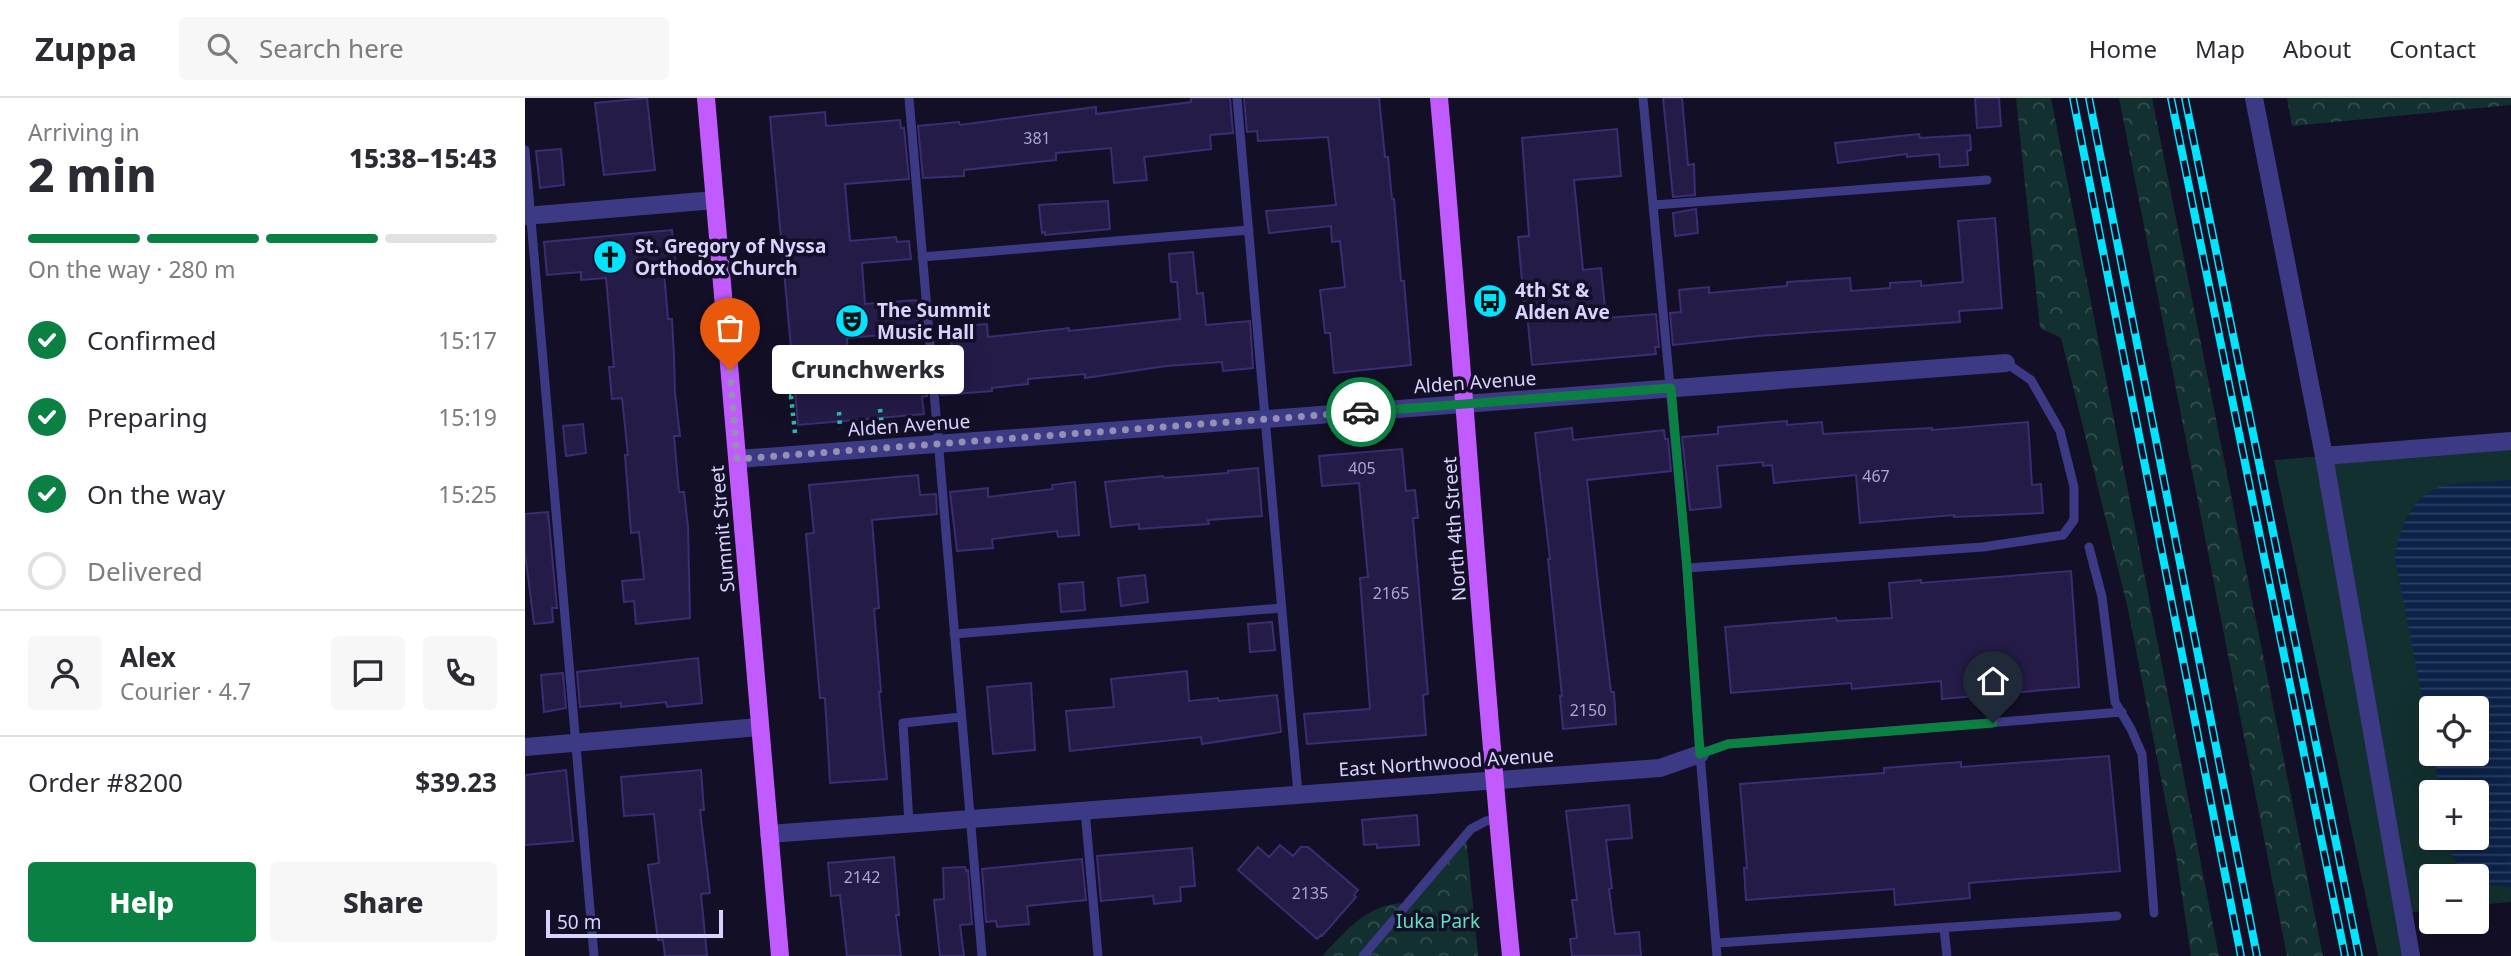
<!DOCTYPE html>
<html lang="en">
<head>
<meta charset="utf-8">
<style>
	body { margin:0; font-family:"Noto Sans",sans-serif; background:#f7f7f7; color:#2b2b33; height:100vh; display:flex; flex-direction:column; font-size:26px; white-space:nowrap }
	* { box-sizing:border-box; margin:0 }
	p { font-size:23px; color:#7c7c81 }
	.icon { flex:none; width:38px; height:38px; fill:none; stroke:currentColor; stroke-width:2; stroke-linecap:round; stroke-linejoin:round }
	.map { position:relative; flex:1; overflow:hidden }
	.sheet { display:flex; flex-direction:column; background:#fff; width:525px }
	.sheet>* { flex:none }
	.controls { position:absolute; left:1894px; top:598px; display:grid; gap:14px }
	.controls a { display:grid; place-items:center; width:70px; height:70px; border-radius:7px; background:#fff; box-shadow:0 7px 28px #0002; font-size:35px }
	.scale { position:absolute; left:21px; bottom:18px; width:177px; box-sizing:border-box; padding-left:7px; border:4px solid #d9d4ff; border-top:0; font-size:19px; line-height:24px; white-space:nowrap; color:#d9d4ff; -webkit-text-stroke:5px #130f26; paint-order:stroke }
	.pin { position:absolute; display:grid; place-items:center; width:60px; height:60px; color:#fff; margin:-72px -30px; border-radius:50% 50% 50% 0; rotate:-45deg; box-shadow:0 0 7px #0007 }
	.pin .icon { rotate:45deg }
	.courier { position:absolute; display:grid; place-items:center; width:70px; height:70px; margin:-35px; border:5px solid #0b8043; border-radius:50%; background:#fff; color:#222; box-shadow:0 2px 9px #0007 }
	.bubble { position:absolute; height:49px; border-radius:7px; background:#fff; box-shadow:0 7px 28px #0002; font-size:23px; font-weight:800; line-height:49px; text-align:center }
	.head em { font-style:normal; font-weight:800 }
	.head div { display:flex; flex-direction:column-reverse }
	.head { display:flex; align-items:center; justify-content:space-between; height:119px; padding:0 28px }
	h1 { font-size:46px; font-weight:800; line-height:52px }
	.bar { display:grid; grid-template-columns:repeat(4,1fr); gap:10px 7px; align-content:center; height:84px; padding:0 28px }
	.bar i { height:9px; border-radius:5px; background:#e1e1e2 }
	.bar .on { background:#0b8043 }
	.bar p { grid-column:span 4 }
	.line { display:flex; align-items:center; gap:18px; padding:0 28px; border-top:2px solid #e1e1e2 }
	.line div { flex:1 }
	.round { display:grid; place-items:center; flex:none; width:74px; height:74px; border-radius:7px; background:#f7f7f7 }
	ol { padding:0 28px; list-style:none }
	li { display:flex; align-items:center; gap:21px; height:77px }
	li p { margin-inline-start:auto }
	li .icon { padding:7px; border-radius:50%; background:#0b8043; color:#fff; stroke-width:4 }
	li:last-child { color:#7c7c81 }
	li i { width:38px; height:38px; border:4px solid #e1e1e2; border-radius:50% }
	.button { display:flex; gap:14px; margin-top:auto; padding:14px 28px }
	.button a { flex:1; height:80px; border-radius:7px; background:#0b8043; color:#fff; font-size:28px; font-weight:800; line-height:80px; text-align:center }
	.button a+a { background:#f7f7f7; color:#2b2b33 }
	header { display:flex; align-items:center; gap:42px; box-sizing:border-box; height:98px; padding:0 35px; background:#fff; border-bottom:2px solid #e1e1e2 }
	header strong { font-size:33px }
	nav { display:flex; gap:38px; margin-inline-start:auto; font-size:24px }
	.search { width:490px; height:63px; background:#f7f7f7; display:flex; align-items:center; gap:18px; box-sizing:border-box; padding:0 24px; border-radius:7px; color:#7c7c81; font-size:26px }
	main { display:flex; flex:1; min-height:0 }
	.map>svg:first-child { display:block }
	.grass { fill:#12302f; fill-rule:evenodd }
	.forest { fill:url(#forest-crowns) }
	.water { fill:url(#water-rules) }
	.building { fill:#241b47; stroke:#3b2d73; stroke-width:2 }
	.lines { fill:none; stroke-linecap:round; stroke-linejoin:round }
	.path { stroke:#2fb8b0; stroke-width:4.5; stroke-dasharray:3.5 5; stroke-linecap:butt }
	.lane { stroke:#3d3a85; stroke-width:9 }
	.street { stroke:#3d3a85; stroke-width:18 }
	.primary { stroke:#c25bff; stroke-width:18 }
	.rail-casing { stroke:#00e5ff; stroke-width:8 }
	.rail { stroke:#130f26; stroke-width:5; stroke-dasharray:16; stroke-linecap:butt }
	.done { stroke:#948fb3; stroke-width:7; stroke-dasharray:0 12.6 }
	.route { stroke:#0b8043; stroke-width:9 }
	.labels { text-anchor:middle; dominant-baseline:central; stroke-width:7; stroke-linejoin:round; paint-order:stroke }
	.number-label { font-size:16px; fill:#aca6d1 }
	.poi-label { font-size:19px; font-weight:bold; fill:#d9d4ff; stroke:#130f26; text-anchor:start }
	.street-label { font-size:19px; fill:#d9d4ff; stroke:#130f26 }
	.park-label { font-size:19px; fill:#5fe0c0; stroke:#130f26 }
</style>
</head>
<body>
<header>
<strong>Zuppa</strong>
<div class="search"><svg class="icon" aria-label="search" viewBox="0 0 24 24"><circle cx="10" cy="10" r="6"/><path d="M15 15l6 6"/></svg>Search here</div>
<nav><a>Home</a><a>Map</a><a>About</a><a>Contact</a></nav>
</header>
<main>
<section class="sheet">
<div class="head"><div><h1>2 min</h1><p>Arriving in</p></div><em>15:38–15:43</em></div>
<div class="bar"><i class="on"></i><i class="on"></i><i class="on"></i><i></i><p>On the way · 280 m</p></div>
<ol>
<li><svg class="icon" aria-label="check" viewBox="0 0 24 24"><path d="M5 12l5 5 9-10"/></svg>Confirmed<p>15:17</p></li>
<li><svg class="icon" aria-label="check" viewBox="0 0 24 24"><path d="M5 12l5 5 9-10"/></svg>Preparing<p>15:19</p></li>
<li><svg class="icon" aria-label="check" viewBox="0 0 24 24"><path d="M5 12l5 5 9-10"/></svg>On the way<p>15:25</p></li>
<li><i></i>Delivered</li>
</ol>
<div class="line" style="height:126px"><a class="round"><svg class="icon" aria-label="person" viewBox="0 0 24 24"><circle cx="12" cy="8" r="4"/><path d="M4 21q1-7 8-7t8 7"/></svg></a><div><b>Alex</b><p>Courier · 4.7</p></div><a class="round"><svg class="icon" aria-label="chat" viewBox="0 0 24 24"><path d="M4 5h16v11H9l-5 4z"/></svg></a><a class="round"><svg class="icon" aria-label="phone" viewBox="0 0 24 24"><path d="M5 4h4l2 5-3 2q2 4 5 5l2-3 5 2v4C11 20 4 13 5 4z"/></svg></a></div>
<div class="line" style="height:91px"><div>Order #8200</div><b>$39.23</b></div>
<div class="button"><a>Help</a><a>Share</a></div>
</section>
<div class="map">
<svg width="1986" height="858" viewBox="0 0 1986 858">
	<defs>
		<pattern id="forest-crowns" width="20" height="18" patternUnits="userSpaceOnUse" patternTransform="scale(1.75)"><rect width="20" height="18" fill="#12302f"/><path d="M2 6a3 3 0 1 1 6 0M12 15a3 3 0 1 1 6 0" fill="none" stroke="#344d4e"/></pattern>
		<pattern id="water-rules" width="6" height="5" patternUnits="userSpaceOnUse" patternTransform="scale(1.75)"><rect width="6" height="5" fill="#0c2248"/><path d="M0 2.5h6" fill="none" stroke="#2f4163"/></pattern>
	</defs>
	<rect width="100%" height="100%" fill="#130f26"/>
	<path class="grass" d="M1986,343V804L1951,807V779H1906V812L1880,815L1886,858H1853L1749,362ZM1906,611H1951V656H1906ZM1906,695H1951V740H1906Z"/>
	<path class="forest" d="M1491,0H1526L1694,858H1666L1651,757L1603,511L1536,240L1515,230Z
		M1594,0H1627L1798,858H1762Z
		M1762,0H1986V7L1767,28Z
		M941,738L953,858H797C823,831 843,804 884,805Z"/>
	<path class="water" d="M1986,382V789L1960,787L1951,783V779L1939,778L1927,757L1924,740H1951V695H1915L1908,656H1951V611H1906V646L1870,460C1874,432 1886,399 1915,389C1929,384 1969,384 1986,382Z"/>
	<path class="building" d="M122,0L130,72L79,77L70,5Z
		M666,0H705L708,35L685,37L686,51L619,59L622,82L589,85L586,50L531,55V62L439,72V78L398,80L393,28L434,24L435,27L571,9V16L666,4Z
		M719,0H854L860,59H863L867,101H869L876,183H879L886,267L809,275L805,235H800L795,192L820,189L815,143L807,144L806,128L744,135L741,113L811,107L803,39L733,43L732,33L722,34Z
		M1138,0H1157L1163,67L1169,66L1170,97L1148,99Z
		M1450,0H1474L1476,28L1452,30Z
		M300,14L301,28L375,22L376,30H379L384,81L320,86L325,143L371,139L372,144L384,143L386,161L337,165L340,206L391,202L393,234L322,240L325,283L401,277L402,298L397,299L399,316L273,327L245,19Z
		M1092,31L1096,78L1049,82L1058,172L1076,170L1081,220L1131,216L1134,249H1130L1131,256L1007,267L1002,215H1000L993,139L1004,138L997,40Z
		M1394,36L1395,40L1445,37L1446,52L1442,53L1443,67L1415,69L1414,56L1382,59V56L1313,65L1310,45Z
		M36,51L39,87L15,90L11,53Z
		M583,103L585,131L520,137V134L517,135L514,107Z
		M1171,111L1173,135L1150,138L1148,115Z
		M1470,120L1477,210L1434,213L1435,224L1233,238L1148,247L1145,215L1156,214L1154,192L1184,189V195L1262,188V184L1325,180L1326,193L1365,190V185L1396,183V188L1438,184L1433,123Z
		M147,132L151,174L139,175L143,221H147L149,259L150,295L155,338H149L154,394H159L163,429L165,520L111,526L109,503L99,504L97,483L119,481L114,434L106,435L100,357H103L97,300L87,301L84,269H89L81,180L56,182V174L22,177L19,144Z
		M668,154L672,196L678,195L681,227L725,223L728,270L698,273L697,264L641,268L560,280V276L503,281V286L467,290V293L416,297L415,276L429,275L425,229L462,226L463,239L544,230V233L655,221L652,184H646L644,156Z
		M1262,323V327L1297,324L1298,336L1367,332L1407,330V332L1503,324L1507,387L1516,386L1518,415L1429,419V417L1335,425L1331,377L1249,385L1247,367L1238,368V364L1192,368L1196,409L1165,412L1157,339L1193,336V329Z
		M58,326L61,355L41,358L38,328Z
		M1047,330L1048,342L1139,332L1140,341H1143L1146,373L1062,382L1075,504L1086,594H1089L1091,626L1038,631L1035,598H1037L1023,461H1025L1010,335Z
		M877,351L881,393L890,392L893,420H888L903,596L898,597L901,637L782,646L779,616L845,611L835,480L843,479L834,385L797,388L794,358Z
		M733,370L737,418L683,422L684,426L655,428L614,431V426L586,429L580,384L638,378L639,380L703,375V373Z
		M393,377L395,397L411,396L412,416L347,422L354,510L349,511L356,594H354L362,681L305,685L300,600H295L281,436L289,435L284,387Z
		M550,384L554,437L533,439L532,433L467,441L468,450L432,453L425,394L463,390V399L528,391L527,387Z
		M23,414L32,510H27L28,524L9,526L0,455V416Z
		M1546,473L1554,589L1417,601L1416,583L1327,591L1326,585L1206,595L1200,529L1311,520L1312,523L1367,520L1364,485L1396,482V485Z
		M620,477L623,504L596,508L593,480Z
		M558,484L560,512L536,514L534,486Z
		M747,524L750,552L725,554L723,526Z
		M173,560L177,605L142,609L141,604L96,609V605L55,609L52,574Z
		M662,573L664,603L693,600L694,603L752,597L756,634L677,646L676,639L545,653L541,613L589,609L586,581Z
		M38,575L41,610L19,614L16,577Z
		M506,585L510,652L468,656L462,589Z
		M1584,658L1595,773L1444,785L1445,800L1370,807L1369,791L1221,802L1219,770H1222L1215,686L1359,675V670L1436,664V669Z
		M41,672L48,743L0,747V677Z
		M176,672L179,712H175L185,795L176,796L182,858H140L138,842H133L123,767L134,765L129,716L99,718L96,679Z
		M1104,707L1107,740L1081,742L1087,790L1084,791L1090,836L1114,834L1116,858H1047L1045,841L1052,840L1047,802H1052L1041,713Z
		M892,717L894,747L852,750V746L839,747L837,722Z
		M755,747L768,758L776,749H783L833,792L829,797L831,799L797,838L796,837L792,841L713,772L733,749L744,759Z
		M667,750L670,788L655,789L656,803L629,806L628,798L576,803L572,758Z
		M369,759L374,817H371L376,858H322L315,797L306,798L303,765Z
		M557,761L561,802L502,808L504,826L472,829L471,823L461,824L457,771Z
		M440,769L441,773L443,772L447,826L435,827L439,858H415L409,802L419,801L418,770Z"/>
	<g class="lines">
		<path class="path" d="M355,311L357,328
			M314,314L315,331
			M270,335L266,298H271"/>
		<path class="lane" d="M384,0L457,858
			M712,0L773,696
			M1118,0L1162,470L1175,656L1192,858
			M0,52L69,858
			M1129,107L1462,82
			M397,159L724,132
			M1564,449L1577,499L1590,604L1606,631L1617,656L1629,815
			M1162,470L1458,449L1538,437L1549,422V389L1535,333L1506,282L1481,265
			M429,536L757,510
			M1175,656L1203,646L1597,614
			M560,712L573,858
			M384,725L378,625L436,619
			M1419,830L1422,858
			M1192,845L1592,818
			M838,858L946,731L961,723L972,721"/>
		<path class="street" d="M1729,0L1799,358L1886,858
			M0,118L190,102
			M1799,358L1986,343
			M213,361L1481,265
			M0,649L234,629
			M244,736L1135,670L1175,656"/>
		<path class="primary" d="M181,0L255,858
			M914,0C940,286 957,572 986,858"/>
		<g class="rail-casing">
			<path id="rail" d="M1548,0L1716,858
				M1564,0L1732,858
				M1646,0L1820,858
				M1660,0L1834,858"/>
		</g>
		<use href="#rail" class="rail"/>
	</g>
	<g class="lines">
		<path class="done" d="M205,272L212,361L836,314"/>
		<path class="route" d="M836,314L1146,290L1162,470L1175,656L1203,646L1468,625"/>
	</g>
	<defs>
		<g id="church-disc" transform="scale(1.75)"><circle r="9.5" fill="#00e5ff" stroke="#130f26"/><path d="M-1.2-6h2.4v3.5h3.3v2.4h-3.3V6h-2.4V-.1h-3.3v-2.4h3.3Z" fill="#111"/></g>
		<g id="bus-disc" transform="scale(1.75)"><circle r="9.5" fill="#00e5ff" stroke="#130f26"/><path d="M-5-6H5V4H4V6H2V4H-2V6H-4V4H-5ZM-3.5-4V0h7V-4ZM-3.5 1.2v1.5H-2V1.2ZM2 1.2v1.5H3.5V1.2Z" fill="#111"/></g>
		<g id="theatre-disc" transform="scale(1.75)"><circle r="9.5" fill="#00e5ff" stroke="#130f26"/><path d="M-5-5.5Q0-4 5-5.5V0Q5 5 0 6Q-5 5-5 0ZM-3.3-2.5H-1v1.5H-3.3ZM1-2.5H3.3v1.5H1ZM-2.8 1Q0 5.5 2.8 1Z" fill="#111"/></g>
	</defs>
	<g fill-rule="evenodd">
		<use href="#church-disc" x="85" y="159"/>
		<use href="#bus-disc" x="965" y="203"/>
		<use href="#theatre-disc" x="327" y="223"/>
	</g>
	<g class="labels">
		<g class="number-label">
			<text x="512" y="40">381</text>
			<text x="837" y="370">405</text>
			<text x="1351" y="378">467</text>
			<text x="866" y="495">2165</text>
			<text x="1063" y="612">2150</text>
			<text x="337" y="779">2142</text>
			<text x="785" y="795">2135</text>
		</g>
		<g class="poi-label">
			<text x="110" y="148">St. Gregory of Nyssa<tspan x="110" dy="22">Orthodox Church</tspan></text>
			<text x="990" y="192">4th St &amp;<tspan x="990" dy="22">Alden Ave</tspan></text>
			<text x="352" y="212">The Summit<tspan x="352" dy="22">Music Hall</tspan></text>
		</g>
		<g class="street-label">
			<text transform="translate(950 284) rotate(-4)">Alden Avenue</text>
			<text transform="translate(384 327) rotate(-4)">Alden Avenue</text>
			<text transform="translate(197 431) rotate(-95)">Summit Street</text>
			<text transform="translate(929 431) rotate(-94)">North 4th Street</text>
			<text transform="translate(921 664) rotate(-4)">East Northwood Avenue</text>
		</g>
		<g class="park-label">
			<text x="913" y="823">Iuka Park</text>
		</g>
	</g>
</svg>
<div class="controls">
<a><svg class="icon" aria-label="locate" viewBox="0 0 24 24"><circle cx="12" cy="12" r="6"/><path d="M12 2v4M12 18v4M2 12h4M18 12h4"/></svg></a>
<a>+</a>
<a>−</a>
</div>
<div class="scale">50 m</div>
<div class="pin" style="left:205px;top:272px;background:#ea580c"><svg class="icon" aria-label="bag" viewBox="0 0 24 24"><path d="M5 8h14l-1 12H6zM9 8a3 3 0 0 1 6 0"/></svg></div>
<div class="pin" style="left:1468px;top:625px;background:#1f2937"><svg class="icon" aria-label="home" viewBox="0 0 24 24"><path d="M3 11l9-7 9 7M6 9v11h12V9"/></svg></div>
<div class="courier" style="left:836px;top:314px"><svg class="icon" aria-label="car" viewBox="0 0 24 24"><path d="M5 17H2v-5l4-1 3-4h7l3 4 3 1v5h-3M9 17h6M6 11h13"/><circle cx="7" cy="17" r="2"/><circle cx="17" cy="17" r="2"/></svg></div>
<div class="bubble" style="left:247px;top:247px;width:192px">Crunchwerks</div>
</div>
</main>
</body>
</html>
